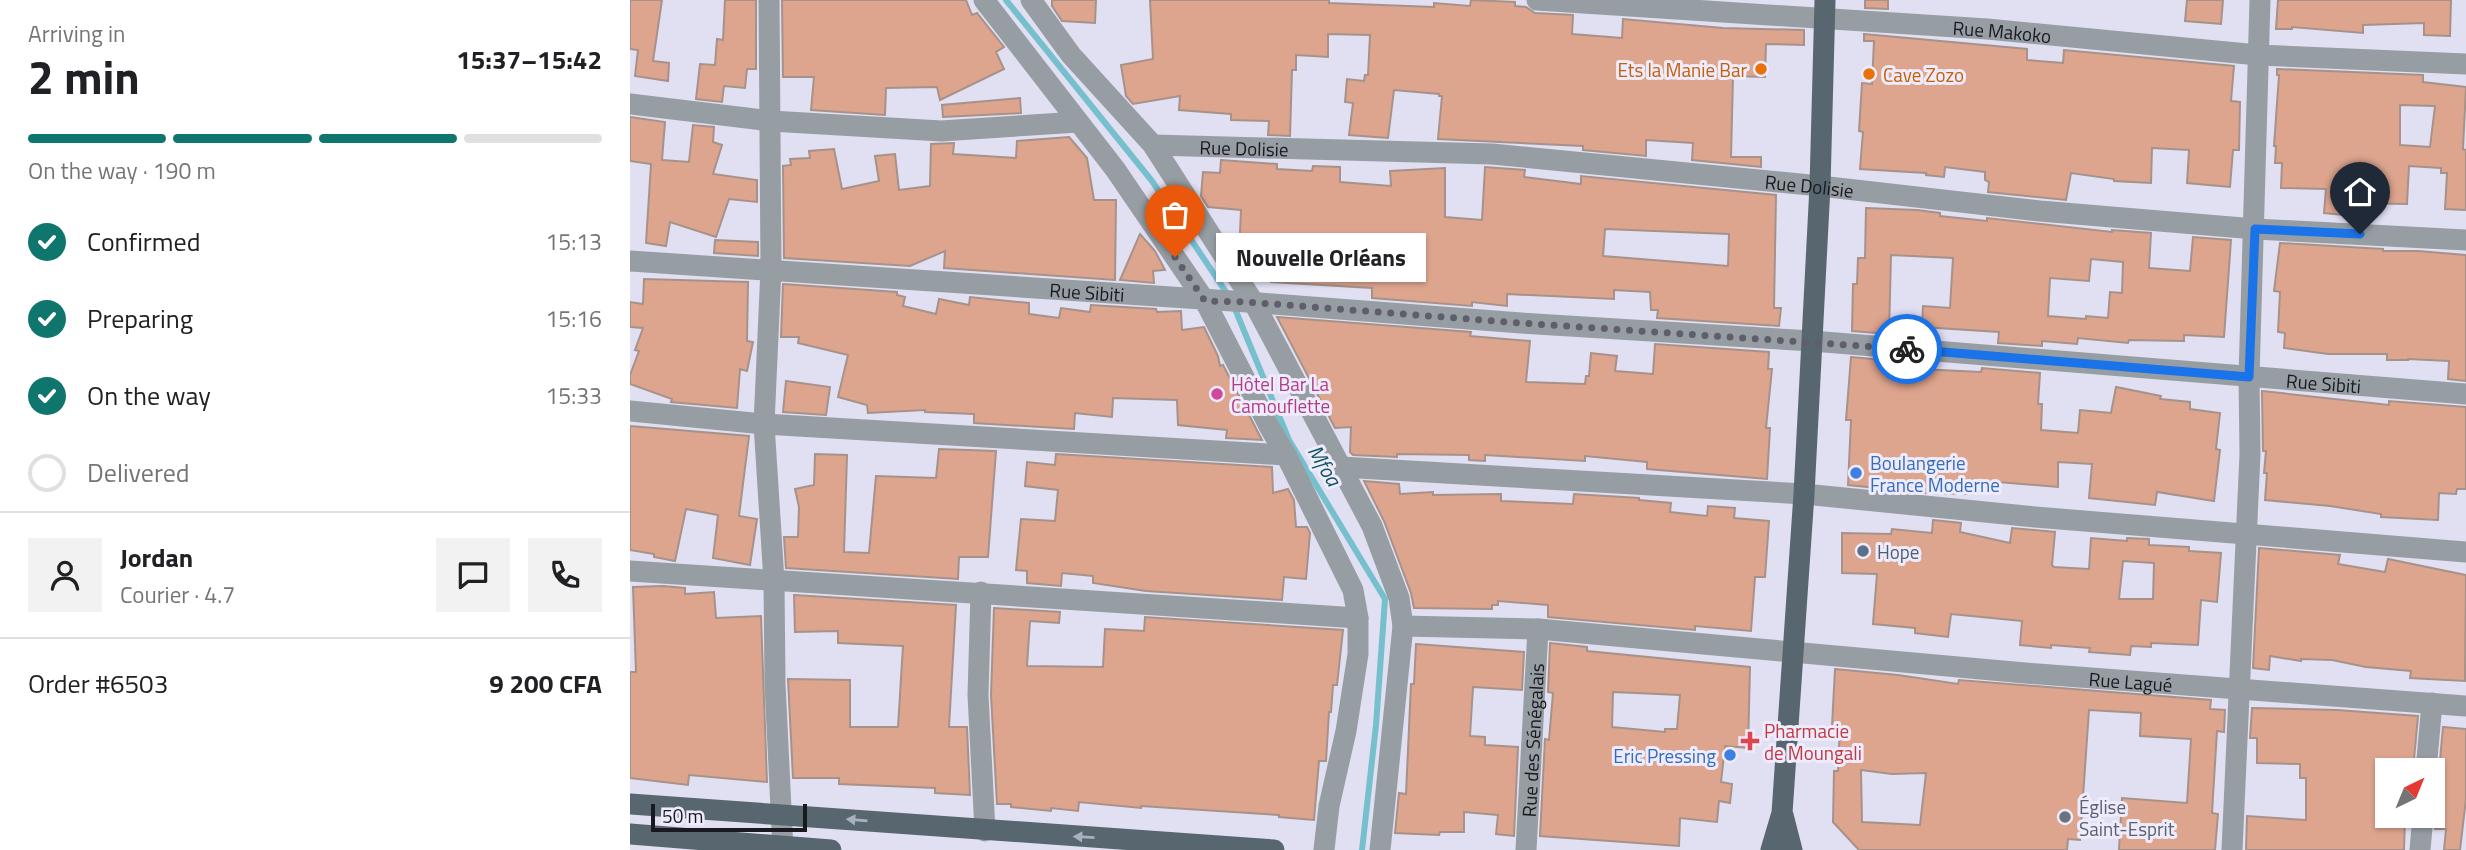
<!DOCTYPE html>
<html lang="en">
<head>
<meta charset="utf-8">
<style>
	body { margin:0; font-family:"Titillium Web",sans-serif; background:#f2f2f2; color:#202124; height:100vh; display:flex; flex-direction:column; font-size:26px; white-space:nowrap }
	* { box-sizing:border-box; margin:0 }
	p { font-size:23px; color:#757577 }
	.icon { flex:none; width:38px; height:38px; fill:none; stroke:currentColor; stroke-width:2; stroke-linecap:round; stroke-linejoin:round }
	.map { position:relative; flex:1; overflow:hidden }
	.details { display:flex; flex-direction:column; background:#fff; width:630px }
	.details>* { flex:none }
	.needle { width:46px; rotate:43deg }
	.buttons { position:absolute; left:1745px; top:758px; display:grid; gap:14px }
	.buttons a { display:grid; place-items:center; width:70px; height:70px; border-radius:0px; background:#fff; box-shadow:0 2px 5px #0004; font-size:35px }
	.scale { position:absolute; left:21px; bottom:18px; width:156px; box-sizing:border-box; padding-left:7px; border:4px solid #1a1920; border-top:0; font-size:19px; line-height:24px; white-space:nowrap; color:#1a1920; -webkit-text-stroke:5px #eeecfc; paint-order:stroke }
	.pin { position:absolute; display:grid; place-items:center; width:60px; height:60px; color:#fff; margin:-72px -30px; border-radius:50% 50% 50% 0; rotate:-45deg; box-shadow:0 0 7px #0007 }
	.pin .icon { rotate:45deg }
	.courier { position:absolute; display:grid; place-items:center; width:70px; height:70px; margin:-35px; border:5px solid #1a73e8; border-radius:50%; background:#fff; color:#222; box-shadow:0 2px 9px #0007 }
	.bubble { position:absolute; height:49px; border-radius:0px; background:#fff; box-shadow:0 2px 5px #0004; font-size:23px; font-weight:700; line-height:49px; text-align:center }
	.head em { font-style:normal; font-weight:700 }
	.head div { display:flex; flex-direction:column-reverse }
	.head { display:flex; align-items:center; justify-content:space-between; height:119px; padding:0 28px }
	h1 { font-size:46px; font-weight:700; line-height:52px }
	.bar { display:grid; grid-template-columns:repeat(4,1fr); gap:10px 7px; align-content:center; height:84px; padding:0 28px }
	.bar i { height:9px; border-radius:5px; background:#e0e0e0 }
	.bar .active { background:#0f766e }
	.bar p { grid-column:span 4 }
	.line { display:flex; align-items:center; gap:18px; padding:0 28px; border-top:2px solid #e0e0e0 }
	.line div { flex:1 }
	.round { display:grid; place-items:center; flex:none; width:74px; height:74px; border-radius:0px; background:#f2f2f2 }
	ol { padding:0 28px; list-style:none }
	li { display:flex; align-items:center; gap:21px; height:77px }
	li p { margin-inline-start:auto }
	li .icon { padding:7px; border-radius:50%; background:#0f766e; color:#fff; stroke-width:4 }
	li:last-child { color:#757577 }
	li i { width:38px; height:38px; border:4px solid #e0e0e0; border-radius:50% }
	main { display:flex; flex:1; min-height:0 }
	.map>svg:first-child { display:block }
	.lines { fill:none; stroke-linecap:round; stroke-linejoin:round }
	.stream { stroke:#76bfcd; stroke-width:6 }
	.building { fill:#dea58e; stroke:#a6928a; stroke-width:2; fill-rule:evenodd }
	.street { stroke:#969ea3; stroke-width:21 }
	.primary { stroke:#58676f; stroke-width:21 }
	.oneway { fill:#aab0bd }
	.done { stroke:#605e6a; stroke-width:7; stroke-dasharray:0 12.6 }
	.route { stroke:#1a73e8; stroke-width:9 }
	.food-dot { fill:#e8710a; stroke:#eeecfc; stroke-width:2.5 }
	.hotel-dot { fill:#d1479c; stroke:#eeecfc; stroke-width:2.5 }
	.shop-dot { fill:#3f7fe0; stroke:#eeecfc; stroke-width:2.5 }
	.service-dot { fill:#5c6f8a; stroke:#eeecfc; stroke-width:2.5 }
	.health-dot { fill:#e0444e; stroke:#eeecfc; stroke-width:2.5 }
	.worship-dot { fill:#6b7280; stroke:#eeecfc; stroke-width:2.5 }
	.labels { text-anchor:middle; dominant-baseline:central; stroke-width:6; stroke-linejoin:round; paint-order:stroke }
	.street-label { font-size:19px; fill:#1a1920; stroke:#eeecfc }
	.food-label { font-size:19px; fill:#c56008; stroke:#eeecfc; text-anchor:end }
	.hotel-label { font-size:19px; fill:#b23c85; stroke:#eeecfc; text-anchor:start }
	.shop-label { font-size:19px; fill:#366cbe; stroke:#eeecfc; text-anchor:start }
	.service-label { font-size:19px; fill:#4e5e75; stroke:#eeecfc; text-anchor:start }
	.health-label { font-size:19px; fill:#be3a42; stroke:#eeecfc; text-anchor:start }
	.worship-label { font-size:19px; fill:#5b616d; stroke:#eeecfc; text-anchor:start }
	.water-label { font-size:21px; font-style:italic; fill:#14545e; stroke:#eeecfc }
</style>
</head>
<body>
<main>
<section class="details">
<div class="head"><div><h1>2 min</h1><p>Arriving in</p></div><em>15:37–15:42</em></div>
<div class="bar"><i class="active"></i><i class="active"></i><i class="active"></i><i></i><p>On the way · 190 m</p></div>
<ol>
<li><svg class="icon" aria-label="check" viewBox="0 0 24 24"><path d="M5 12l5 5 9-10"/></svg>Confirmed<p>15:13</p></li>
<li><svg class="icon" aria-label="check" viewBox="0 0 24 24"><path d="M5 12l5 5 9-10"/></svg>Preparing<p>15:16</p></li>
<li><svg class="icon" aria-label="check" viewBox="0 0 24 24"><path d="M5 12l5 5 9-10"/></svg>On the way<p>15:33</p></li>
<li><i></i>Delivered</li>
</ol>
<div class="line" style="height:126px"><a class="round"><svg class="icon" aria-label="person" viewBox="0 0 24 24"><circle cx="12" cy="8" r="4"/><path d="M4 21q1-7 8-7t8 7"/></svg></a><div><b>Jordan</b><p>Courier · 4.7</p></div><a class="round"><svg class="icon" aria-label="chat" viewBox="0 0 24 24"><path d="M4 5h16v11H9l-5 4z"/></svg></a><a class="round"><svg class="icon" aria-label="phone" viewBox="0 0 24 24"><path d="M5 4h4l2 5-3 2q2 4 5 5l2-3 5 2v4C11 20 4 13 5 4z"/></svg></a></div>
<div class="line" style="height:91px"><div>Order #6503</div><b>9 200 CFA</b></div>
</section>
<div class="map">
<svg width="1836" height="850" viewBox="0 0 1836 850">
	<rect width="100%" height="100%" fill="#e1dff2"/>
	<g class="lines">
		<path class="stream" d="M376,0L522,181L598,295
			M603,304L659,440L755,599L746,725L732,850"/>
	</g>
	<path class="building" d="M0,0H32L23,61L39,63L38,81L5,76L8,50L0,49Z
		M95,0H126V69H117L115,88L94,86L92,102L66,99L70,64L85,65L87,39L93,40Z
		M152,0H336L342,15L347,13L374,47L366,52L374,69L310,100L307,87L256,88L255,115L181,110L184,77H153Z
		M422,0H466L465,23L432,21L422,6Z
		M520,0H699V3L804,7V3L840,6L841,0L885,2V6L896,7L905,13L943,15L942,34L992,38L993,19L1093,28L1174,30V45L1136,44L1135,77L1103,76L1101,157H1131V167L1062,160L1063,143L1016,140V156L953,150V146L808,139L812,96H809V94L764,90L758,138L719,135L723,103L715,102L717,79L734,81L735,75H738L740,35L698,34V57L666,55V70H662L660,136L638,135L639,121L601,120V114L549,110L550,96L503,104L496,96L491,65L523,59Z
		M1235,0H1258V9L1235,8Z
		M1557,0H1593L1591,24L1555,21Z
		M1648,0H1821L1820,36L1794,35V23L1733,25V33L1662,27V29H1646Z
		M1234,34L1397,49V60L1433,63L1434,50L1604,66L1601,101L1610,102L1609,150H1603L1600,187L1557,183L1559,150L1541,149L1522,148L1521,183L1484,181V179L1441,173L1436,200L1358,192L1359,182L1355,180V172L1315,167L1314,177L1296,175V173L1230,169L1233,132L1229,131L1232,83L1242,84L1244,41H1234Z
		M1647,69L1793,75V82L1836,87L1833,149L1836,150V210L1815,209L1817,173H1811V168L1779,166L1777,204L1725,203L1724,216L1694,213L1696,189L1651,188L1652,163H1645L1646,146H1644L1649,75H1647ZM1770,105L1805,106L1800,147L1770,145Z
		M390,98L391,113L313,117L312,105Z
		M0,117L35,122L32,160L59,162L63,125L84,127L83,142L92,145L83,174L127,180V202L99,199L86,237L40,222L36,246L16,243L21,164L0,161Z
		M439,137L457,158L464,200H486L485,280L314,268L315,251L280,266L154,258L153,166L161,165L160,159L180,158L179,151L204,149L212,189L249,181L245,156L265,154L269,190L300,186L301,144L324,143L323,154L386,158L387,141Z
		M591,160L647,164V169L682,171L683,166L710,167V182L761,186L760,171L815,168V217L852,220L855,167L895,170L894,177L951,184V176L1146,195L1144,308H1151L1149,326L1027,318L1028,310H1021L1020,292L984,290V299L877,294V306L842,302V306L742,298V288L641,282V267L616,266L609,255L611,210L578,207L571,196L573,172L590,173ZM975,229L1099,234L1098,266L973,256Z
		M1236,208L1287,210L1310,213V216L1357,221V218L1482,232V230L1521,233L1519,268L1560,271L1563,237L1601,240L1594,337L1554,335V341L1499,340L1498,343L1448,338L1447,344L1412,341V346L1368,343L1369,332L1292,327L1293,306L1320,308L1323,258L1261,255L1259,334L1222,331L1223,284H1227L1228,258H1235ZM1461,259L1493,262L1492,293L1480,292L1478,318L1456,316V319L1418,316L1420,278L1459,281Z
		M510,234L525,251L535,270L523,271L524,283L490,280Z
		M85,240L128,242V256L84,253Z
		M1650,243L1753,249V251H1788L1836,255V381L1818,379L1819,361L1778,359V360H1757V354H1698L1654,348L1655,333L1648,332L1650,292L1644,291Z
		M14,279L118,282L117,341L123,342L117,371L110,369L107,408L41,402L42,399L0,384V375L9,351L5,350L13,328L0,327V302L13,304Z
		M153,284L267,292V295L275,297L273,306L306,314L309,299L339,305L340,297L399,303V314L429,318L431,308L460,312L461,305L526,309L527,312L551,311L552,330L574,327L588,356L590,366L593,365L632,440L596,438L597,430L548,425L547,400L483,398L482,417L445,413L444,429L344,423V414L295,412V410L238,413L237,405L208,397L218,355L168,343L169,337H151Z
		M647,317L841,332L840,336L900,341L896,382L955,384L956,376H959L961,353L987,356L985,371L1023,374L1025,344L1139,352L1138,369H1142L1136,428H1140L1137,479L1017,469V462L955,456V461L855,455V461L839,460V455L767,454V457L723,455L720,452L721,427L705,428Z
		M1221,357L1263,361L1262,364L1290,366L1289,369L1351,372L1352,368L1410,373L1408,404H1412L1411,430L1448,433L1450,410L1481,413L1486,387L1531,396L1530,399L1560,402V409L1590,413L1586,449L1590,450L1584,501L1527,492L1525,505L1459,498L1462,464L1428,462V487L1343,480L1342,494L1296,493L1218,485L1221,420H1216Z
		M156,381L200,387L196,415L153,412Z
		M1632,391L1759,405V401L1836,407V489H1827L1826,494L1809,493L1808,520L1751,517V514L1700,506L1635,500L1637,473H1634L1636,451H1633Z
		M0,426L119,436L109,516L127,519L120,565L83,558L88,515L56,509L45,561L24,557V554L0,550Z
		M309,449L366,451L358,557H329L328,579L156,568L154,537H168L169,507L165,489L184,485L185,454L217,455L214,552L239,553L246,476L306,478Z
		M426,454L642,467L643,493L658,489L664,500L666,527H677L680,533L676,579L654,577L652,600L516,591L463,583V576L432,573L431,586L397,583V571L386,570L391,519L425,521L428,490L395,486L397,462L425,465Z
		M734,481L769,484L770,494L803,492V495L871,494V501L943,504L944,494L1009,498V500L1041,503L1040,512L1077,516L1078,506L1105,508L1104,518L1139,521L1135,577H1125L1121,631L1065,626V630L918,617V605L868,601V605H862V609L784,608L781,593L754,521Z
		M1303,520L1331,523L1330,532L1380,543L1382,528L1425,532L1422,565L1424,567L1459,569L1461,538L1497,541V538L1519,539V545L1559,547V551L1591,553L1587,602L1571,600L1568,645L1521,643V647L1501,646L1500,655L1459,652L1460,648L1421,645V648L1390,645L1392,621L1321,614L1318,637L1285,633V628L1243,624L1247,574L1212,573V533L1261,534L1262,529L1302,533ZM1493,561L1524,563L1523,599H1489Z
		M1629,548L1710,555L1708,564L1755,572L1758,559L1836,575L1835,681L1780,678L1781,671L1736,667L1702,660L1671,659V661L1640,656L1639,670L1623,668Z
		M33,586L55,588V594L84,592L86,618L131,616L137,782L59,775L58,785L0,778V672H6L3,587Z
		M164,595L326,605L319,727H337L340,795L305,793V788L209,784V778H163L158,679L220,680V727H268L273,646L208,643V631L165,632Z
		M364,608L430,612L429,623L400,621L397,666L473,667L475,629L514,631L515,617L713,630L707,685H703L701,712H699L696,761H689L684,820L649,817V815L511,806V808L449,802L448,811L421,808V811L381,807V804H367L361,695Z
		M920,643L957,647V651L1120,667L1118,748L1095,746L1091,782L1102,784L1100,803L1089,801L1087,822L1050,818L1049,846L910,836L915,739L919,740L923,693L918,692ZM983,692L1050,695L1047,729H1035V732L982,727Z
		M786,644L894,652L892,690L843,687L840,736L855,737V745L888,747L884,836L866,834L868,815L834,812V832H810L809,835L765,833L769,793L776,794L781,684H784Z
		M1205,669L1268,675L1328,684L1329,680L1581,700L1580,709L1595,710L1594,732L1587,731L1582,813L1588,814L1585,850H1489L1492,798L1557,803L1561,739L1510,736L1511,713L1459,710L1450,840L1438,839L1437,850H1229L1203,822L1204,771H1208L1210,726H1202ZM1231,770L1262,774L1296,773L1290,825L1232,822Z
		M1622,708L1707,710L1788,716L1783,770H1757V816H1775L1774,850H1616L1617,816L1676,820V778H1670V764L1627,763V738H1620Z
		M1813,727L1836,729V799L1830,850H1814L1816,829H1805L1803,781L1809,771Z"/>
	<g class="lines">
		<g class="street">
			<path d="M139,0L141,269L134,424L144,581L145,684L153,850"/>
			<path d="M354,0L485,169L575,301L640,428L656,455L723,590L728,618V654L716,731L699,806L694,850"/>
			<path d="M401,0L441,55L523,145L624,303L742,526L769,598L773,626L750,850"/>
			<path id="s1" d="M907,0L1357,29L1628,55L1836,64"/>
			<path d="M0,104L141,121L311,131L448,122"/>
			<path id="s2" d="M523,145L862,154L1190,186L1410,211L1625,229L1836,240"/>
			<path id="s3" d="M0,261L617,302L891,323L1182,341L1836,394"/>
			<path d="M0,411L134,424L656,455"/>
			<path d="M711,467L1174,494L1405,517L1836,552"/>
			<path d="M0,571L728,618"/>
			<path d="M351,592L348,695L355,831"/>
			<path id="s4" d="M773,626L908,629L1395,673L1836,706"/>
			<path d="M1796,770L1802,703"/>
			<path id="s5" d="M896,850L908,629"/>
			<path d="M1602,850L1620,454L1619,377L1630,0"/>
			<path d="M1790,850L1793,816"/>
		</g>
		<path class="primary" d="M0,804L644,850
			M1153,815L1162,850
			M0,834L201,850
			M1141,850L1152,813L1174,494L1190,186L1195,0"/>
	</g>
	<defs><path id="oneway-solid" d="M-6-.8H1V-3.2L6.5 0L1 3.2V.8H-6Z" transform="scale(1.75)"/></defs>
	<g class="oneway">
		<use href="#oneway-solid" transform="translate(227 820) rotate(-175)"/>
		<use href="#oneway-solid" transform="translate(454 837) rotate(-177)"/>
	</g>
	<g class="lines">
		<path class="done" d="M545,257L575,301L617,302L891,323L1277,349"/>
		<path class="route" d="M1277,349L1619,377L1625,229L1730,234"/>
	</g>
	<g class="food-dot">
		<circle cx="1131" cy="69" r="7"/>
		<circle cx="1239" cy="74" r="7"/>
	</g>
	<circle class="hotel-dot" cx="587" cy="394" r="7"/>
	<g class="shop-dot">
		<circle cx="1226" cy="473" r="7"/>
		<circle cx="1100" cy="755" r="7"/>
	</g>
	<circle class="service-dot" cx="1233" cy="551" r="7"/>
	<path class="health-dot" d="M1116.5 730.5h7v7h7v7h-7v7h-7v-7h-7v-7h7z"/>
	<circle class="worship-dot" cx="1435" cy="817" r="7"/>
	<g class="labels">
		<g class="street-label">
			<text stroke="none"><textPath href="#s1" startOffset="466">Rue Makoko</textPath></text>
			<text stroke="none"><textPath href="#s2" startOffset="91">Rue Dolisie</textPath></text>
			<text stroke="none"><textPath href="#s2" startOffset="658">Rue Dolisie</textPath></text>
			<text stroke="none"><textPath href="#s3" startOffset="458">Rue Sibiti</textPath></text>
			<text stroke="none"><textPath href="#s3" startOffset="1698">Rue Sibiti</textPath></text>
			<text stroke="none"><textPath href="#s4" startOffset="730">Rue Lagué</textPath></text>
			<text stroke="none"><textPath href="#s5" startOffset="110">Rue des Sénégalais</textPath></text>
		</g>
		<g class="food-label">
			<text x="1117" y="69">Ets la Manie Bar</text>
			<text x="1253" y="74" text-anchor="start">Cave Zozo</text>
		</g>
		<g class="hotel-label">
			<text x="601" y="383">Hôtel Bar La<tspan x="601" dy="22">Camouflette</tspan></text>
		</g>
		<g class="shop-label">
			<text x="1240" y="462">Boulangerie<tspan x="1240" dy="22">France Moderne</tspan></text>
			<text x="1086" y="755" text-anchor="end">Eric Pressing</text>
		</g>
		<g class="service-label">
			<text x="1247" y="551">Hope</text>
		</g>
		<g class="health-label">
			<text x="1134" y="730">Pharmacie<tspan x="1134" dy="22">de Moungali</tspan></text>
		</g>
		<g class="worship-label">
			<text x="1449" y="806">Église<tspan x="1449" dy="22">Saint-Esprit</tspan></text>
		</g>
		<g class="water-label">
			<text transform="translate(695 465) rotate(59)">Mfoa</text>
		</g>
	</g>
</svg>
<div class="buttons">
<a><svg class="needle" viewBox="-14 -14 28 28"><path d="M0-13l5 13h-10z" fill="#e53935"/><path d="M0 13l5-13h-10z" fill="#757577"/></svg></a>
</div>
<div class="scale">50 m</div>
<div class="pin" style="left:545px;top:257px;background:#ea580c"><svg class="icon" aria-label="bag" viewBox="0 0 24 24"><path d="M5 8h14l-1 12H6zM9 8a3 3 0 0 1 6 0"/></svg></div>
<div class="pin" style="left:1730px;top:234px;background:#1f2937"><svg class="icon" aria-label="home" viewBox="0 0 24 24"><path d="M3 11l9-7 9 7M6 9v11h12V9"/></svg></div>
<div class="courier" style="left:1277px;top:349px"><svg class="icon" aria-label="bike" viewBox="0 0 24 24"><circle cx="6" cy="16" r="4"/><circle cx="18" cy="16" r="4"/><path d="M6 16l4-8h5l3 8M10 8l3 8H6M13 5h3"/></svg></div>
<div class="bubble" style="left:586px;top:233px;width:210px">Nouvelle Orléans</div>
</div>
</main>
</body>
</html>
